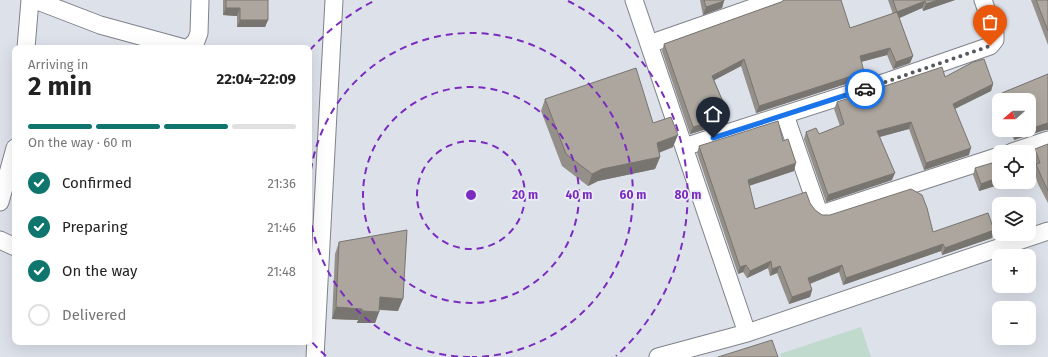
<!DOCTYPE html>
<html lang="en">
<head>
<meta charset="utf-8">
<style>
	body { margin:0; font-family:"Fira Sans",sans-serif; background:#f2f2f2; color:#222; height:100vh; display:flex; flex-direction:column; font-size:15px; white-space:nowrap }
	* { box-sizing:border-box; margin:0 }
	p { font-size:13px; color:#767676 }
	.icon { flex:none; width:22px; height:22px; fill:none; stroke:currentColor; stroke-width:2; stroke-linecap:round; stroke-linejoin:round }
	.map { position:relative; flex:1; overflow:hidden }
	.details { position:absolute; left:12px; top:45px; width:300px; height:300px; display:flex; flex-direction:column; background:#fff; border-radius:8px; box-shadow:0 4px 16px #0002 }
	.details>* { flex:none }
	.needle { width:26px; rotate:250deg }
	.tools { position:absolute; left:992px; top:93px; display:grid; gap:8px }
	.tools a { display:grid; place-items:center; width:44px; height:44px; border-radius:8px; background:#fff; box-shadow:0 4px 16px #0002; font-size:20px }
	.pin { position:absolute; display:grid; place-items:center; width:34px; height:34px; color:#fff; margin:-41px -17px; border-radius:50% 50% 50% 0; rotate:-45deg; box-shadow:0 0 4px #0007 }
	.pin .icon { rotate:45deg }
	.courier { position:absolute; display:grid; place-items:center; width:40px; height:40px; margin:-20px; border:3px solid #1a73e8; border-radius:50%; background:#fff; color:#222; box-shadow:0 1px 5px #0007 }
	.head em { font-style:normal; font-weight:700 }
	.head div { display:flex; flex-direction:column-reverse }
	.head { display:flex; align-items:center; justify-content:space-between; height:68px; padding:0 16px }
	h1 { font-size:26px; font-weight:700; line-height:30px }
	.bar { display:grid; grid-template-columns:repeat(4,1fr); gap:6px 4px; align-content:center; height:48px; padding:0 16px }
	.bar i { height:5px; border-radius:3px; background:#e0e0e0 }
	.bar .active { background:#0f766e }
	.bar p { grid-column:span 4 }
	ol { padding:0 16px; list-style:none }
	li { display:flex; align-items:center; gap:12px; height:44px }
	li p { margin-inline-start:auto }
	li .icon { padding:4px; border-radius:50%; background:#0f766e; color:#fff; stroke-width:4 }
	li:last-child { color:#767676 }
	li i { width:22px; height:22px; border:2px solid #e0e0e0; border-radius:50% }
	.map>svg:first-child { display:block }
	.pitch { fill:#c0dacd }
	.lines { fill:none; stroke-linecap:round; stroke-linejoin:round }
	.minor-casing { stroke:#7f828a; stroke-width:19 }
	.minor { stroke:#fff; stroke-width:17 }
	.wall { fill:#948f88 }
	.shaded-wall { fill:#78746f }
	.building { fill:#aca69e; stroke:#78746f }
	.done { stroke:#54575c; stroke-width:4; stroke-dasharray:0 7.2 }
	.route { stroke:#1a73e8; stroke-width:5 }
	.ring { fill:none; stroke:#7b2cbf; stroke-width:2; stroke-dasharray:7 5 }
	.centre { fill:#7b2cbf; stroke:#eaeef7; stroke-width:2 }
	.ring-label { font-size:12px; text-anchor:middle; font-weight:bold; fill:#7b2cbf; stroke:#eaeef7; stroke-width:3.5; stroke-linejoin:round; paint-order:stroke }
</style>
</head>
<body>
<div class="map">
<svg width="1048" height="357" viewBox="0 0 1048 357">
	<rect width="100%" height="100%" fill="#dde1ea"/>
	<path class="pitch" d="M861,327L871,357H781L780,354Z"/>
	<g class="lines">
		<g class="minor-casing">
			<path id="minor" d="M35,0L100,25L184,48
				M634,0L747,333
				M649,44L775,0
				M26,48L30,0
				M189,48L196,41L199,33L200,0
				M785,115L817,207L820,211L824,213L999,156
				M684,147L889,81L990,46L995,40V34L983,0
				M1012,152L1048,140
				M0,202L15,148
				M0,240L15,247
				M315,357L334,0
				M658,357L747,333L1048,231"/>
		</g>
		<use href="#minor" class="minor"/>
	</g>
	<path class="wall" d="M223,0H268V20L265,27H237V16L223,15Z
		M700,0H724L722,8L703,15Z
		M888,0H955L923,11L922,8L899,18L913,56L910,63L893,69L887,55L861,62V79L756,113L741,66L714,80L729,116L727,123L690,134L662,51L664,44L781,2L850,28L893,14Z
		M1031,0H1048V45Z
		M1048,74V130H1045L1014,140L1010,130H1029V100H999L1002,93Z
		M945,77L993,84L991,91L955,109L969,155L924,170L909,129L880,137L892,180L826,202L804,139L806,132L819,134L840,126L834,109L837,102Z
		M545,99L653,123L673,147L659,153L660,157L655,169L598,181L588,186L562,166L541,111Z
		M783,141L794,171L749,186L755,209L810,203L815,210L822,215L933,232L994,230L992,238L942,255L941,251L843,285L839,272L810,284L812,290L810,297L789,304L777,273L770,276L768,268L747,278L743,272L738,274L697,153L699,146Z
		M1048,144V203L1038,184L1034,171L1036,166L1032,156L1035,149Z
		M975,168L997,178L995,186L979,191L973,175Z
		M339,242L398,311L379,310V312L375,323H357L358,320L332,319L335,254Z"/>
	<path class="shaded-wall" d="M938,0H955L923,11L926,4Z
		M724,1L722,8L703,15L706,7Z
		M925,1L922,8L895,20L897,12Z
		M226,8H240L237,16L223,15Z
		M240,20H268L265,27H237Z
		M890,48L887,55L857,63L860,56Z
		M913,56L910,63L893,69L896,62Z
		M744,59L741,66L709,83L712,76Z
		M864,72L861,79L756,113L759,106Z
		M993,84L991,91L950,111L953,104Z
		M729,116L727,123L690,134L693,127Z
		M911,122L909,129L875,138L877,131Z
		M1048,123V130H1045L1014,140L1017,132L1025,130H1029V129Z
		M678,135L673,147L652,155L657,143Z
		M971,148L969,155L924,170L926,163Z
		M660,157L655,169L598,181L588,186L592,174L602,169Z
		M796,163L794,171L745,187L748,180Z
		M895,173L892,180L826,202L828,195Z
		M997,178L995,186L979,191L981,184Z
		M994,230L992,238L942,255L945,248Z
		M943,244L941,251L843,285L846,278Z
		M771,261L768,268L747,278L750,271Z
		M746,265L743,272L738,274L740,267Z
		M842,265L839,272L806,285L808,278Z
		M780,266L777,273L770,276L772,269Z
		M812,290L810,297L789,304L792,297Z
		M380,297L403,299L398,311L376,309Z
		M336,307L362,309L358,320L332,319Z
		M362,311L379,312L375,323H357Z"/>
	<path class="building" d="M226,0H268V20H240V8H226Z
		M704,0H724V1L706,7Z
		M784,0H841L850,28L897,12L913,56L896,62L890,48L860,56L864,72L759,106L744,59L712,76L729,116L693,127L664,44L781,2Z
		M893,0H938L926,4L925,1L897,12Z
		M1036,0H1048V31Z
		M984,59L993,84L953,104L971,148L926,163L911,122L877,131L895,173L828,195L806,132L816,128L819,134L844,124L837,102L942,67L945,77L973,62Z
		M636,68L653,123L671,117L678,135L657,143L660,157L602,169L592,174L566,154L545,99Z
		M1048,74V123L1029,129V100H1004L1002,93Z
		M778,121L783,141L788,139L796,163L748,180L755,209L806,192L810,203L815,210L822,215H830L911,189L922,195L927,208L933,232L988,213L994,230L945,248L943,244L846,278L842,265L808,278L812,290L792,297L780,266L772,269L771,261L750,271L746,265L740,267L699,146Z
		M1016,130H1025L1017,132Z
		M1048,144V191L1041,176L1036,164L1040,163L1035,149Z
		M992,163L997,178L981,184L975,168Z
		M407,230L403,299L380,297L379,312L362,311V309L336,307L339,242Z
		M772,340L778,357H718Z"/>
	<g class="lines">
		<path class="done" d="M865,89L990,46"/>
		<path class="route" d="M713,138L865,89"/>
	</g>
	<g class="ring">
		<circle cx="471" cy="195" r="54"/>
		<circle cx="471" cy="195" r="108"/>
		<path d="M470 357A162 162 0 0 1 309 196M309 194A162 162 0 1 1 472 357"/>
		<path d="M326 356A217 217 0 0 1 310 340M310 50A217 217 0 0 1 374 1M568 1A217 217 0 0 1 616 356"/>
	</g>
	<circle cx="471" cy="195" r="6" class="centre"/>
	<g class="ring-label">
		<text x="525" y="199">20 m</text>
		<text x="579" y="199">40 m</text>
		<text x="633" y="199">60 m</text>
		<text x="688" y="199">80 m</text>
	</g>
</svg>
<div class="tools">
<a><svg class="needle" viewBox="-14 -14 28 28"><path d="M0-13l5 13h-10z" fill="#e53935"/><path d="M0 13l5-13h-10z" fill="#767676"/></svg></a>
<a><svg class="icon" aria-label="locate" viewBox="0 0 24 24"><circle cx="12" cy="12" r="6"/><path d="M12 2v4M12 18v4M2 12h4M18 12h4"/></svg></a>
<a><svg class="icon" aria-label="layers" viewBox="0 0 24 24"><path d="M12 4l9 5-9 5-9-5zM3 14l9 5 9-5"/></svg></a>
<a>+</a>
<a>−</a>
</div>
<div class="pin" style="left:990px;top:46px;background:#ea580c"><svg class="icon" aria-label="bag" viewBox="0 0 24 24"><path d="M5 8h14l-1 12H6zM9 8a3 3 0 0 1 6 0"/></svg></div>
<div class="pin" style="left:713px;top:138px;background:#1f2937"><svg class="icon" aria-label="home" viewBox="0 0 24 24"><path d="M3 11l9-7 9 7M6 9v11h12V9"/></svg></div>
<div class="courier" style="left:865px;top:89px"><svg class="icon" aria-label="car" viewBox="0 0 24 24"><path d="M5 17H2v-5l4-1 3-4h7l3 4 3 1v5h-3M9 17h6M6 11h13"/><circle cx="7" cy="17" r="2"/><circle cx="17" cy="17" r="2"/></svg></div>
<section class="details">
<div class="head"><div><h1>2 min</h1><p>Arriving in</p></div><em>22:04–22:09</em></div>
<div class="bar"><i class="active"></i><i class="active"></i><i class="active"></i><i></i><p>On the way · 60 m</p></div>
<ol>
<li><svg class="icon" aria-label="check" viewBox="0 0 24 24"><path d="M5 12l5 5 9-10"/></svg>Confirmed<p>21:36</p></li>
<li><svg class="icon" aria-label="check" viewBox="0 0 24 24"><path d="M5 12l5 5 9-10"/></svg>Preparing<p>21:46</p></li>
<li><svg class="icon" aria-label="check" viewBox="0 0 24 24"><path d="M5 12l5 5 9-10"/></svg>On the way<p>21:48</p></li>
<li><i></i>Delivered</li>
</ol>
</section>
</div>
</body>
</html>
